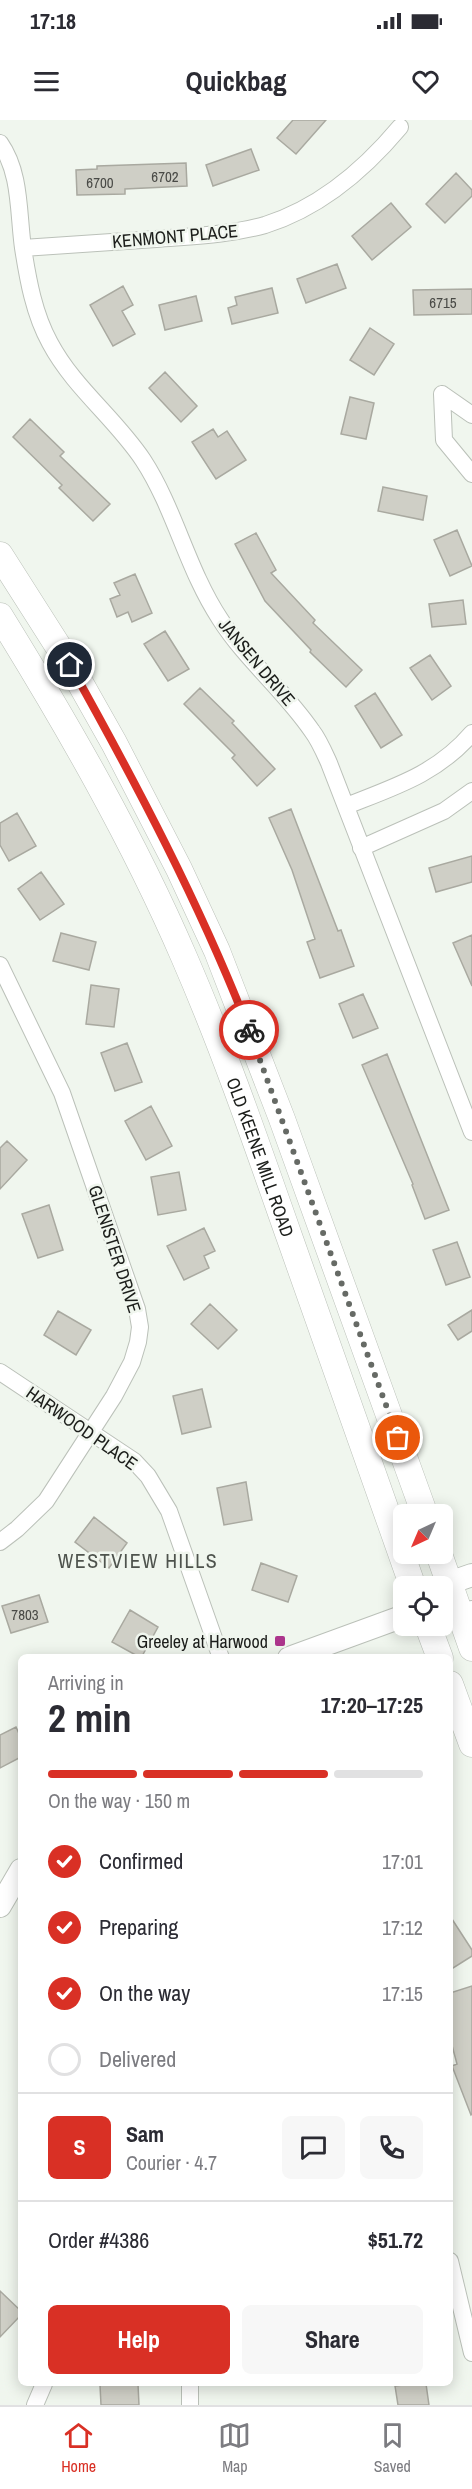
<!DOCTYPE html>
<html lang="en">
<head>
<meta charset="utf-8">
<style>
	body { margin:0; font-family:"Archivo Narrow",sans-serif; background:#f7f7f7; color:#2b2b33; height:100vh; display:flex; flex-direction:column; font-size:22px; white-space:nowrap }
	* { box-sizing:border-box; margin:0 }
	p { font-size:20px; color:#7c7c81 }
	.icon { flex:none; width:33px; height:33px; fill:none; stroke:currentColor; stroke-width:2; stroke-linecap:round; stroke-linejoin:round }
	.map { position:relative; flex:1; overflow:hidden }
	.details { position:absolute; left:18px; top:1534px; width:435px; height:732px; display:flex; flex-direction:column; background:#fff; border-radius:9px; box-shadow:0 3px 15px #0003 }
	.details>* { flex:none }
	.needle { width:39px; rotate:224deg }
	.fabs { position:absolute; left:393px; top:1384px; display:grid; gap:12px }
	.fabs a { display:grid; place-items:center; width:60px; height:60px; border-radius:9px; background:#fff; box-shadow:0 3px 15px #0003; font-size:30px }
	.pin { position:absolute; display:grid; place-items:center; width:51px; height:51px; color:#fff; margin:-26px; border:3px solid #fff; border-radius:50%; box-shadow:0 2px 6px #0007 }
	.courier { position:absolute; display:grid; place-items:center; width:60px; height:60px; margin:-30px; border:4px solid #d93025; border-radius:50%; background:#fff; color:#222; box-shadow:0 2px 8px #0007 }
	.head em { font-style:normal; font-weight:800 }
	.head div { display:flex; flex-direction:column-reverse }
	.head { display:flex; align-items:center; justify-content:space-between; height:102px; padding:0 30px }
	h1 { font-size:39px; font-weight:800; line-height:45px }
	.bar { display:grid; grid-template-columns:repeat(4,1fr); gap:9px 6px; align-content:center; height:72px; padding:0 30px }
	.bar i { height:8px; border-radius:4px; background:#e1e1e2 }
	.bar .active { background:#d93025 }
	.bar p { grid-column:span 4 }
	.line { display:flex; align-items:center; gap:15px; padding:0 30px; border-top:2px solid #e1e1e2 }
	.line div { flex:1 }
	.round { display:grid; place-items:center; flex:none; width:63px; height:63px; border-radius:9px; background:#f7f7f7 }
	ol { padding:0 30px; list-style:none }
	li { display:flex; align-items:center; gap:18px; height:66px }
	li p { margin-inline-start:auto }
	li .icon { padding:6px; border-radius:50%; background:#d93025; color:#fff; stroke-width:4 }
	li:last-child { color:#7c7c81 }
	li i { width:33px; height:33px; border:3px solid #e1e1e2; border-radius:50% }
	.cta { display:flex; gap:12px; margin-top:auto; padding:12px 30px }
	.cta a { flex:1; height:69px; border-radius:9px; background:#d93025; color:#fff; font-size:24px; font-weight:800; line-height:69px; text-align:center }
	.cta a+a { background:#f7f7f7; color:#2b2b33 }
	.status { display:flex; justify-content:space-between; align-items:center; height:42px; padding:0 30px; background:#fff; direction:ltr }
	.status svg { height:16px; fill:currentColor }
	header { display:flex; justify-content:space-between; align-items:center; height:78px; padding:0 30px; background:#fff; font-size:27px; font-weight:800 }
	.tabs { display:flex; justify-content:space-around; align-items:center; height:84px; border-top:2px solid #e1e1e2; background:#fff; font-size:16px; color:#7c7c81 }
	.tabs a { display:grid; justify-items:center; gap:3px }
	.tabs .active { color:#d93025 }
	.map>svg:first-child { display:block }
	.building { fill:#cfcfc6; stroke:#a9a9a0; stroke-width:1.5 }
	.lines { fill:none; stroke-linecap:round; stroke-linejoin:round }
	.street-casing { stroke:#bbc1b9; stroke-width:18 }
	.secondary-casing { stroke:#bbc1b9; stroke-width:24 }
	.primary-casing { stroke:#bbc1b9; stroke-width:27 }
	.street { stroke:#fff; stroke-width:16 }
	.secondary { stroke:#fff; stroke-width:22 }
	.primary { stroke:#fff; stroke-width:26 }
	.done { stroke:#666a65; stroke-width:6; stroke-dasharray:0 10.8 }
	.route { stroke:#d93025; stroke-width:8 }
	.poi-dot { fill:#ac358c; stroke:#f0f6ee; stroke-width:2 }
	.labels { text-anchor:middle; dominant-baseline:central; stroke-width:5; stroke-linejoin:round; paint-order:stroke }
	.number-label { font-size:15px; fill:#494a46 }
	.street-label { font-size:18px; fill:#1c1e1b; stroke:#f0f6ee }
	.poi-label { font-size:18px; fill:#1c1e1b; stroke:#f0f6ee; text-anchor:end }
	.neighbourhood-label { font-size:20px; letter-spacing:1.5px; fill:#4e534d; stroke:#f0f6ee }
</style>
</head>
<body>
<div class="status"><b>17:18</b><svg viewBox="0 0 49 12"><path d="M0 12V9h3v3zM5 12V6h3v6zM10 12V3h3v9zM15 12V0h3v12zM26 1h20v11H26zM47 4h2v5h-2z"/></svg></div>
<header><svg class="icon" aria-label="menu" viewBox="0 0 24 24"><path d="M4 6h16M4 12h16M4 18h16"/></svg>Quickbag<svg class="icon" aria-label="heart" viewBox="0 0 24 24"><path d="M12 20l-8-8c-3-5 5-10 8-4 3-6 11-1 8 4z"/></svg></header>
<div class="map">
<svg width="472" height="2285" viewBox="0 0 472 2285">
	<rect width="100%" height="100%" fill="#f0f6ee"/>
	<path class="building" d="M293,0H326L296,34L277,18Z
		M251,29L259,50L213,66L206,45Z
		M186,43L187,66L125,69V74L77,75L76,50L97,49V46Z
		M456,53L472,70V76L445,103L426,84Z
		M391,83L411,107L372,140L352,116Z
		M337,144L346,168L306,183L297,159Z
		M123,166L133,185L122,191L135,214L113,226L90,185Z
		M272,168L278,193L232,204L228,188L237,185L235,177Z
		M472,169V194L414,195L413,170Z
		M196,176L202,201L165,210L159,185Z
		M370,208L394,224L374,255L350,240Z
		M165,252L197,286L181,302L149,268Z
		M350,277L374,283L366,319L341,314Z
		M30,299L64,332L60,336L110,384L93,401L59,368L62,365L13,317Z
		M213,309L218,317L227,311L246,340L216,359L192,322Z
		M383,367L427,376L423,400L378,391Z
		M457,410L472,446L450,456L434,420Z
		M256,413L276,450L271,453L315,500L313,503L362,550L346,567L310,532L311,530L265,481L235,424Z
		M135,454L152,493L132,502L128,492L117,497L110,479L120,475L114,463Z
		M463,480L466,504L432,507L429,484Z
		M165,511L189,549L168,561L144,524Z
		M430,535L451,566L432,580L410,548Z
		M200,568L234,601L232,603L275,649L257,666L232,638L235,635L184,584Z
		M375,573L402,615L381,628L355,586Z
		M291,689L338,811L341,810L354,846L320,858L307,822L315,819L292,750L269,698Z
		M17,693L36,726L9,741L0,725V703Z
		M472,736V762L436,772L429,748Z
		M41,752L64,784L40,800L18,769Z
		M61,813L96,822L89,850L53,841Z
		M472,815V866L453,823Z
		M91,865L119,869L114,907L86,904Z
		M363,874L378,908L353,918L339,884Z
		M127,923L142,962L115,971L101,933Z
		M387,934L449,1090L425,1099L412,1065L413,1064L362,945Z
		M151,986L172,1026L146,1040L125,1001Z
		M7,1021L27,1040L0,1069V1028Z
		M179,1052L186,1090L158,1095L151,1057Z
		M49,1085L63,1130L38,1138L22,1094Z
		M204,1108L215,1131L204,1136L209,1148L184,1160L167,1126Z
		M457,1122L470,1157L446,1165L433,1130Z
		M210,1184L237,1210L218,1229L191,1204Z
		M472,1190V1211L458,1220L448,1205Z
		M58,1191L91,1210L76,1235L44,1215Z
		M202,1269L211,1307L182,1314L173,1276Z
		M246,1362L252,1400L224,1405L217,1368Z
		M94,1397L127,1423L109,1448L75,1422Z
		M261,1443L297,1456L288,1482L252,1470Z
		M39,1475L48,1502L11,1513L2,1486Z
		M130,1490L158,1507L141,1538L112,1522Z
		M16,1607L21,1618V1637L0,1648V1615Z
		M450,1796L472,1830V1836L450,1850Z
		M472,1866V1994L471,1995L452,1946L457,1944L450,1918V1873Z
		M0,2171L21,2191V2195L0,2217Z
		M113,2264H138L139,2285H101L100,2265Z
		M410,2264H426L429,2285H398L395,2266Z"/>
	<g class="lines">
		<g class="street-casing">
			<path id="street" d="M0,23C21,53 18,92 23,128C28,160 34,194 50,223C74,268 115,298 143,340C175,389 187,449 220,499C246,540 285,571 312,611C319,620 324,632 329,643L472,1012
				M23,128C68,125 112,122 156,119C192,116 229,115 265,105C319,88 364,50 400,7
				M442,274L444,320L472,354
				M442,274L472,295
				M346,686C394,667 437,654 472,613
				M361,728L444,691L472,671
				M0,845L62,973L137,1189L140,1207L138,1222L132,1242L114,1276L46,1381L17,1409L0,1422
				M0,1252L134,1341L148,1356L169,1391L221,1538
				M450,2141L472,2233
				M190,2264V2285
				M35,2285L44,2264"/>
		</g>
		<g class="secondary-casing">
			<path id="secondary" d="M442,1469L449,1463L472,1455
				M442,1493L460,1497L472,1492
				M289,1538L404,1496
				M0,1786L21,1750"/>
		</g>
		<g class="primary-casing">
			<g id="primary">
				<path d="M0,435L70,545L114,623L179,749L217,831L282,999L425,1395"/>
				<path id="s1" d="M0,496C68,606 133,719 184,837C224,929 256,1022 289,1116C331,1233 372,1350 413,1467"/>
				<path d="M439,1434L472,1528"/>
				<path d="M428,1506L440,1538"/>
				<path d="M450,1564L472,1624"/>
			</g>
		</g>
		<use href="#street" class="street"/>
		<use href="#secondary" class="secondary"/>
		<use href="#primary" class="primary"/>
	</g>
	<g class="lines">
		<path class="done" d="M249,910L398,1318"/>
		<path class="route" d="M70,545C136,663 200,784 249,910"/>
	</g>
	<rect class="poi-dot" x="274" y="1515" width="12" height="12" rx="3"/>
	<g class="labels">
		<g class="number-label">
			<text x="165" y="56">6702</text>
			<text x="100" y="62">6700</text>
			<text x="443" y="182">6715</text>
			<text x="25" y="1494">7803</text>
		</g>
		<g class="street-label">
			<text transform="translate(175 116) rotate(-5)">KENMONT PLACE</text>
			<text transform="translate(257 542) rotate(50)">JANSEN DRIVE</text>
			<text stroke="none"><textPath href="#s1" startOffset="602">OLD KEENE MILL ROAD</textPath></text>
			<text transform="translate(115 1129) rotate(72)">GLENISTER DRIVE</text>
			<text transform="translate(82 1308) rotate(35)">HARWOOD PLACE</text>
		</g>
		<g class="poi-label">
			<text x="268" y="1521">Greeley at Harwood</text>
		</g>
		<g class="neighbourhood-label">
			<text x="138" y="1440">WESTVIEW HILLS</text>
		</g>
	</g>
</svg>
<div class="fabs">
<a><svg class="needle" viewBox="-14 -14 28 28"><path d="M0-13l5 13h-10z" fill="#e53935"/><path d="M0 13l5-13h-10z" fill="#7c7c81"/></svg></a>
<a><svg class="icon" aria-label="locate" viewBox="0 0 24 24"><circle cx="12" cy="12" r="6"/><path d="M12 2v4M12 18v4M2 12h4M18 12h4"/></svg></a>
</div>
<div class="pin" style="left:398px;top:1318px;background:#ea580c"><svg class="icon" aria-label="bag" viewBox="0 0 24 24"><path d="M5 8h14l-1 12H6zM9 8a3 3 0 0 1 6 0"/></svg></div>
<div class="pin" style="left:70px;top:545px;background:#1f2937"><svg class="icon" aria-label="home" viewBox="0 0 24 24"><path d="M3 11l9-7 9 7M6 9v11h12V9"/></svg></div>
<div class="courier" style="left:249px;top:910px"><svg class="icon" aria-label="bike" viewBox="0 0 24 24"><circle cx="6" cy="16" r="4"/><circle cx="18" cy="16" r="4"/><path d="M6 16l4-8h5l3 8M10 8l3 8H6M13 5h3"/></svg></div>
<section class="details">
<div class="head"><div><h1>2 min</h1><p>Arriving in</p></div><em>17:20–17:25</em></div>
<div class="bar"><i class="active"></i><i class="active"></i><i class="active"></i><i></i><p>On the way · 150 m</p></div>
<ol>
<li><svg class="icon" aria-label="check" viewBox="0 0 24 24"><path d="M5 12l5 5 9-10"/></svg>Confirmed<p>17:01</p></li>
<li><svg class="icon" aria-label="check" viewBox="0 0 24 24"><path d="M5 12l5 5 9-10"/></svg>Preparing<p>17:12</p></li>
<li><svg class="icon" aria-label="check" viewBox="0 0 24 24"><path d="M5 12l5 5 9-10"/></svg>On the way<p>17:15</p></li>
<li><i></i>Delivered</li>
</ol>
<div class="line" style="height:108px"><b class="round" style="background:#d93025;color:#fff">S</b><div><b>Sam</b><p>Courier · 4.7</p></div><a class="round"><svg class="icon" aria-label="chat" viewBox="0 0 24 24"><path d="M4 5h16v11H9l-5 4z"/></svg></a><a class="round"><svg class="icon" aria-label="phone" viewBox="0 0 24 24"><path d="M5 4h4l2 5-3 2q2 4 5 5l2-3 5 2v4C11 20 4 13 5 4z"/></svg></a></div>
<div class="line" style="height:78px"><div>Order #4386</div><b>$51.72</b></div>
<div class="cta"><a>Help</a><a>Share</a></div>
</section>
</div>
<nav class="tabs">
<a class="active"><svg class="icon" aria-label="home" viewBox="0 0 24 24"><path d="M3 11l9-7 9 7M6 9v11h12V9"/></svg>Home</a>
<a><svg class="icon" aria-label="map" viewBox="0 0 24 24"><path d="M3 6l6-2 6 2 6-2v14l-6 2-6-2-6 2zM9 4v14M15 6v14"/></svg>Map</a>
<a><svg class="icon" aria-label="saved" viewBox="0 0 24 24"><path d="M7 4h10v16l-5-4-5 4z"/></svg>Saved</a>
</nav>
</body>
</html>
